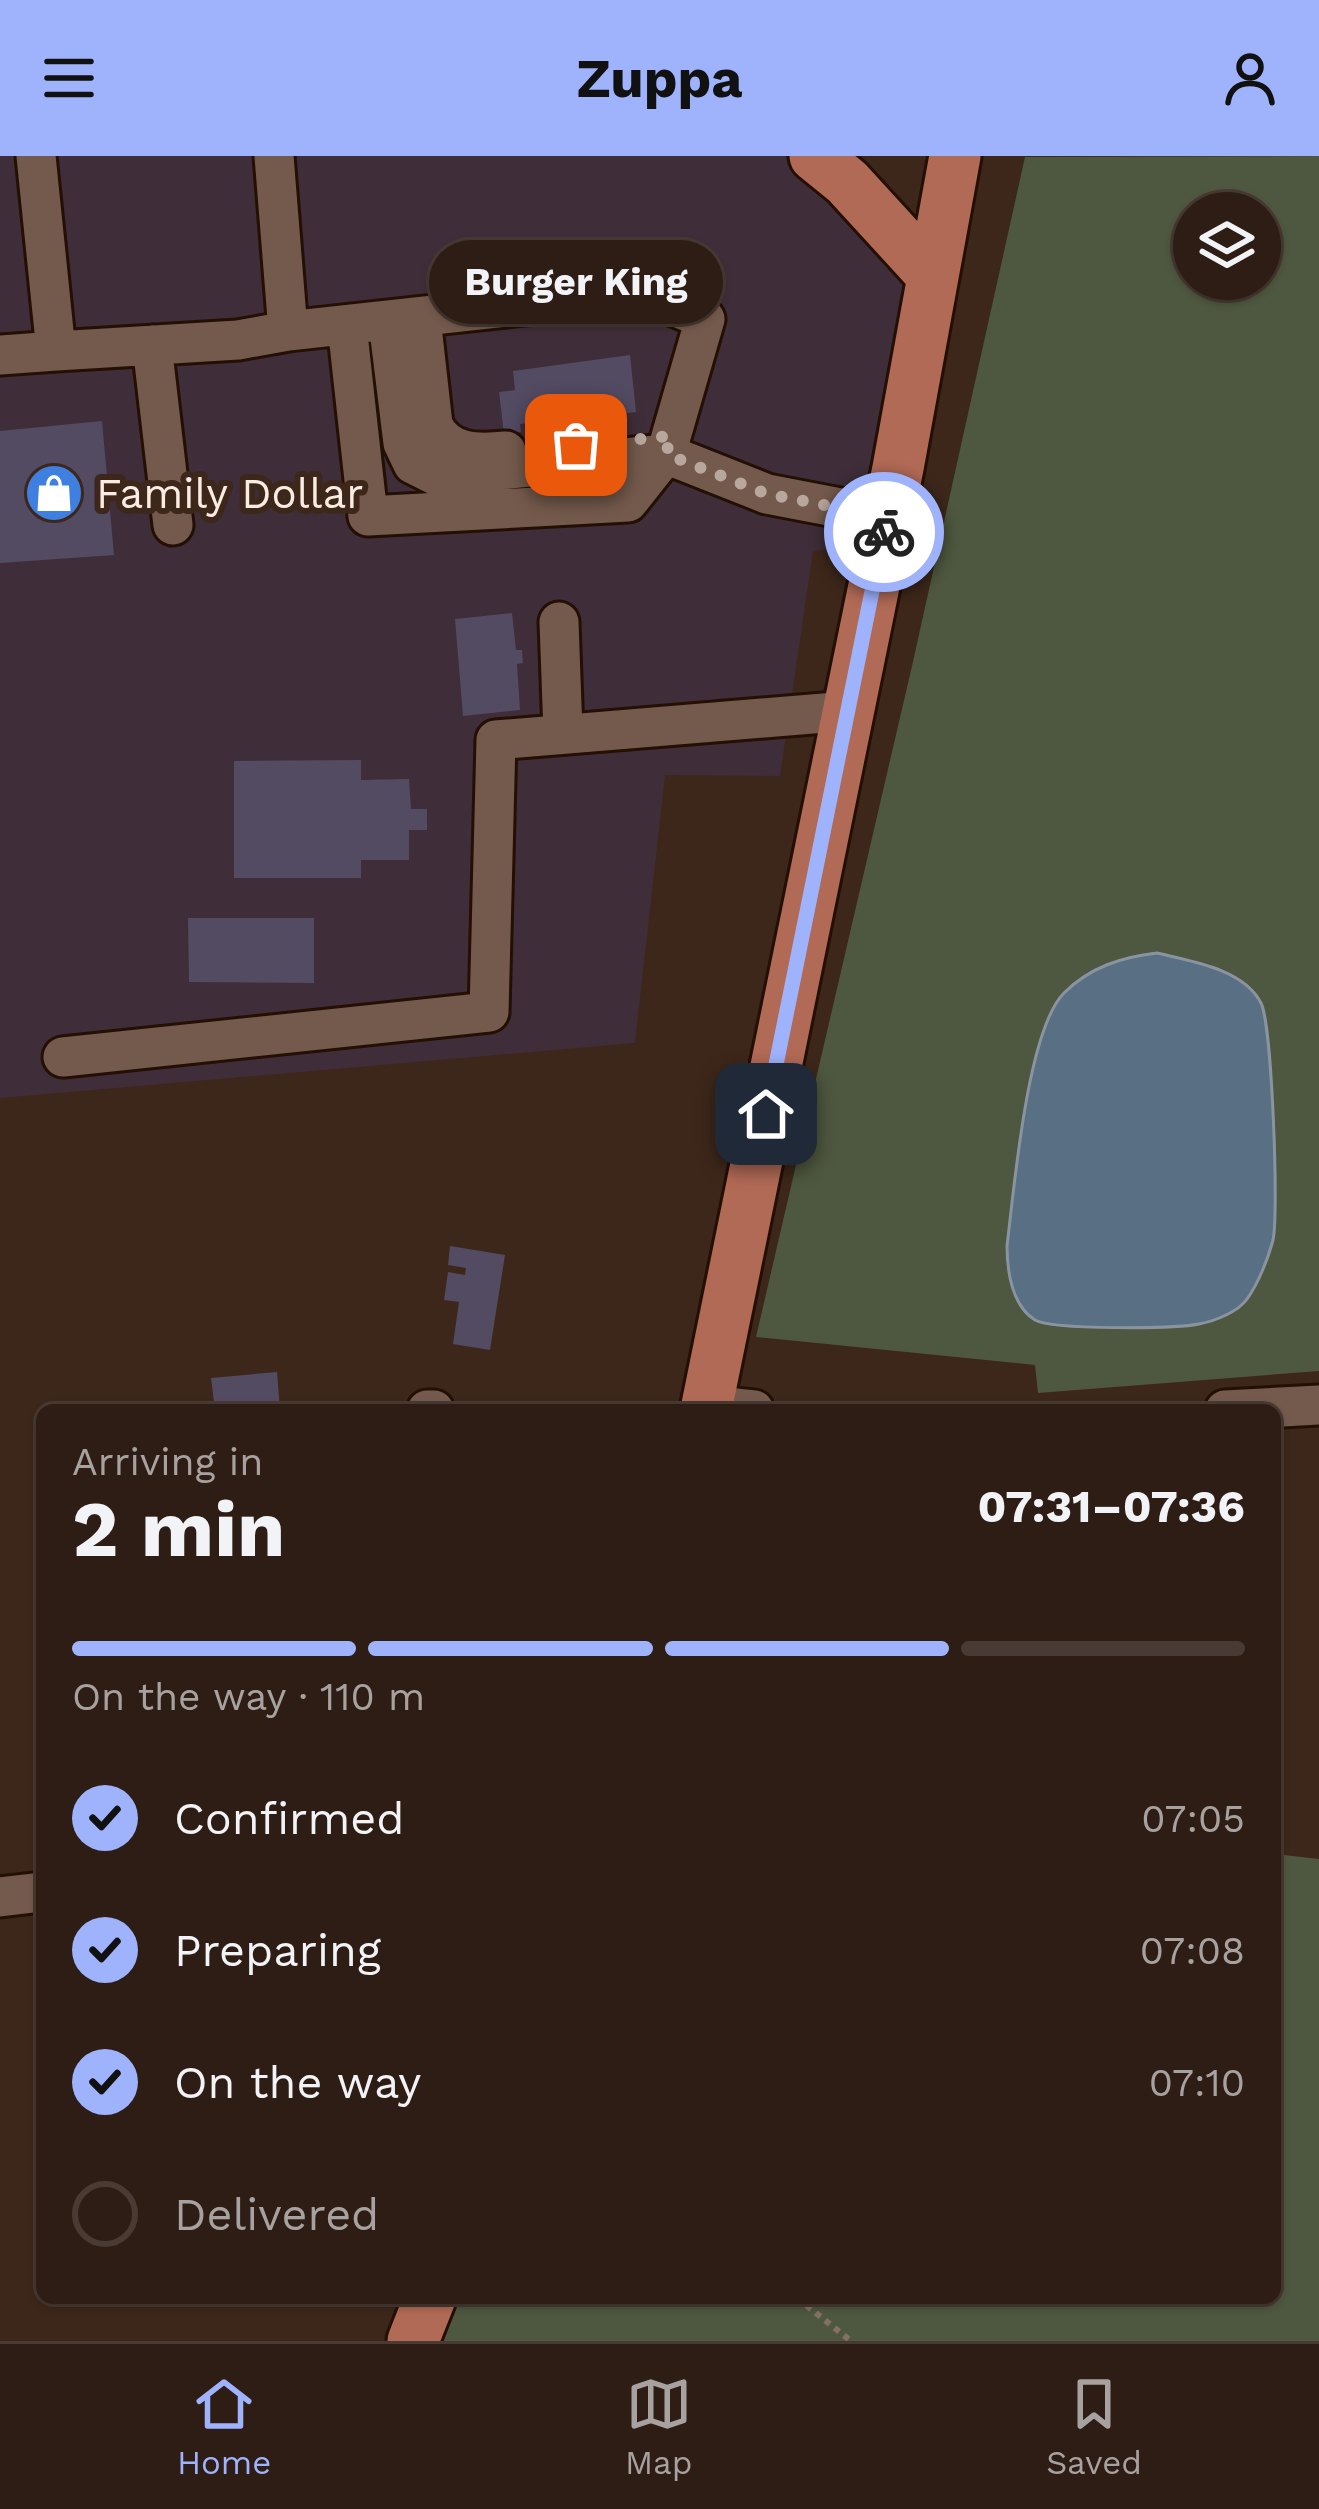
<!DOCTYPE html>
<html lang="en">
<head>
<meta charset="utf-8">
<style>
	body { margin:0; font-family:"Work Sans",sans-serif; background:#3a2a22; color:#f1f3f6; height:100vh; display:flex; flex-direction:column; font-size:45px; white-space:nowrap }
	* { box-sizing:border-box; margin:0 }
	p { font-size:39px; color:#a7a2a0 }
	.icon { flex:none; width:66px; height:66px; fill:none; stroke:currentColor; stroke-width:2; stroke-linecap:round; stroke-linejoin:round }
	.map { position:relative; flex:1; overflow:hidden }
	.sheet { position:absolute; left:36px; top:1248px; width:1245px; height:900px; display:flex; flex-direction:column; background:#2e1d14; border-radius:18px; box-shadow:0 3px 9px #0004,0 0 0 3px #493b34 }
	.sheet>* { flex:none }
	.controls { position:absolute; left:1173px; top:36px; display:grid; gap:24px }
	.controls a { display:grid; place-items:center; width:108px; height:108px; border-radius:50%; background:#2e1d14; box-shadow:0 3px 9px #0004,0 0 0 3px #493b34; font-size:60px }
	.pin { position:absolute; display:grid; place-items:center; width:102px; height:102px; color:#fff; margin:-51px; border-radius:24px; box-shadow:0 6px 18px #0006 }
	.courier { position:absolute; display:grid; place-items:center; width:120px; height:120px; margin:-60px; border:9px solid #9fb3fd; border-radius:50%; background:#fff; color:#222; box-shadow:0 3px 15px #0007 }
	.bubble { position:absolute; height:84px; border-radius:42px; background:#2e1d14; box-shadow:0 3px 9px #0004,0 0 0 3px #493b34; font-size:39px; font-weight:700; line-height:84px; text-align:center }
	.summary em { font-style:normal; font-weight:700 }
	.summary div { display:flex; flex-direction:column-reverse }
	.summary { display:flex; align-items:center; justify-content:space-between; height:204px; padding:0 36px }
	h1 { font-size:78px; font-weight:700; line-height:90px }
	.bar { display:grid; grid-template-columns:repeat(4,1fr); gap:18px 12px; align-content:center; height:144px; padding:0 36px }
	.bar i { height:15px; border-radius:9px; background:#493b34 }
	.bar .active { background:#9fb3fd }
	.bar p { grid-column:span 4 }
	ol { padding:0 36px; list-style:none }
	li { display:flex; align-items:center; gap:36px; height:132px }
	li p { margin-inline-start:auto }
	li .icon { padding:12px; border-radius:50%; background:#9fb3fd; color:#111; stroke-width:4 }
	li:last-child { color:#a7a2a0 }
	li i { width:66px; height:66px; border:6px solid #493b34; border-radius:50% }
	header { display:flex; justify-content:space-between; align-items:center; height:156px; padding:0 36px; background:#9fb3fd; color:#111; font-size:54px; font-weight:700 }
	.dock { display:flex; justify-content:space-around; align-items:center; height:168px; border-top:3px solid #493b34; background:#2e1d14; font-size:33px; color:#a7a2a0 }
	.dock a { display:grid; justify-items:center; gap:6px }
	.dock .active { color:#9fb3fd }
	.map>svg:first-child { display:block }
	.commercial { fill:#3f2e39 }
	.green { fill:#4e573f; fill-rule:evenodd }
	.water { fill:#586f84; stroke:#8994a0; stroke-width:3 }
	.building { fill:#534b62 }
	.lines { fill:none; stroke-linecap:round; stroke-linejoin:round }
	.minor-casing { stroke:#230f04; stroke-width:45 }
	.major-casing { stroke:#230f04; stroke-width:57 }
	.path { stroke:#847065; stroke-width:6; stroke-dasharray:6 6; stroke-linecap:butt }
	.minor { stroke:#745a4c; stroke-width:39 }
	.major { stroke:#b16a56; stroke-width:51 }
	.done { stroke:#b8a79d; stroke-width:12; stroke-dasharray:0 21.6 }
	.route { stroke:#9fb3fd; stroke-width:15 }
	.labels { text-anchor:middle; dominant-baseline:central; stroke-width:12; stroke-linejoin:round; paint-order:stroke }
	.poi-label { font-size:42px; fill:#fbece3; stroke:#3d271a; text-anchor:start }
</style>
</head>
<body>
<header><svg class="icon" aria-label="menu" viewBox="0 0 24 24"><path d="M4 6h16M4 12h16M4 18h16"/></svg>Zuppa<svg class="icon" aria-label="person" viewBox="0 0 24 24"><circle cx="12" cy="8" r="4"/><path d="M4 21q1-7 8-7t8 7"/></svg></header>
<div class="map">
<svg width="1319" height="2185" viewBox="0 0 1319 2185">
	<rect width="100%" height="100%" fill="#3d271a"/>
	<path class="commercial" d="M0,0H815L933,120L881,389L813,395L780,620L665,619L635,887L0,942Z"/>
	<path class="green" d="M1319,0V1215L1038,1237L1035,1209L756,1181L912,510L1025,1ZM1194,57H1260V123H1194ZM1061,839L1262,849L1275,1025L1274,1082L1260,1117L1198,1169L1146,1172L1042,1167L1018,1007L1041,880Z
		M1275,1698L1319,1703V2185H435L453,2142H1275Z"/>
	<path class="water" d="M1157,797C1191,805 1244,813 1261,847C1272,869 1279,1058 1273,1084C1268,1103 1258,1128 1247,1143C1238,1156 1215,1165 1199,1168C1175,1173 1053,1174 1035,1164C1012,1150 1007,1115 1007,1090C1014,1034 1027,874 1064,837C1090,811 1122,801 1157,797Z"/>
	<path class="building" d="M630,199L636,256L605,260L606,268L565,272L564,263L520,268L521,276L504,278L499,236L515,234L513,215Z
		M102,265L114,399L0,407V275Z
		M512,457L516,494H522L523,507L517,508L520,554L463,560L455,463Z
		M361,604V624L409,623L411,653H427V674H409V704H361V722H234V605Z
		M188,762H314V827L189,826Z
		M450,1090L505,1099L490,1194L453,1188L459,1146L444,1144L448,1116L465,1119L466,1112L448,1109Z
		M277,1216L280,1254H215L211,1222Z"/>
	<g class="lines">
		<g class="minor-casing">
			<path id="minor" d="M36,0L56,195L238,184L288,175
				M274,0L288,175L524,149L650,140L705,163L666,298L767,338L887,361
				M421,162L433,269C447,298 476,298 506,295
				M388,165L403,287L413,308L437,320L666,298
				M347,169L368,360L628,346L666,298
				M152,189L173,369
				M0,199L56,195
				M559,466L563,577
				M63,901L489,856L496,584L848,555
				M707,1249L754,1254
				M427,1254H434
				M1225,1254L1319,1249
				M0,1741L42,1736"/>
		</g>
		<g class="major-casing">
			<path id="major" d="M815,0L847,26L933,120
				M706,1254L898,312L955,0
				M413,2185L430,2142"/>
		</g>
		<path class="path" d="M797,2142L851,2185"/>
		<use href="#minor" class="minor"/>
		<use href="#major" class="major"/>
	</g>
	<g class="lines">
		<path class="done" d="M576,289L671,280L666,298L767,338L887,361L884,376"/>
		<path class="route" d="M766,958L884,376"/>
	</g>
	<defs>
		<g id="shop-disc" transform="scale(3)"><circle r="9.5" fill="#3f7fe0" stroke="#3d271a"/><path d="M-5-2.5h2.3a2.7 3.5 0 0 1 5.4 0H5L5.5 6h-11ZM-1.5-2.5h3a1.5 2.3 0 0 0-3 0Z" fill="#fff"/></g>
	</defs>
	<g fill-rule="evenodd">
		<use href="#shop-disc" x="54" y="337"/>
	</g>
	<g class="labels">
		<g class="poi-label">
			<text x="96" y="337">Family Dollar</text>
		</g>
	</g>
</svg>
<div class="controls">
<a><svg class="icon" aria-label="layers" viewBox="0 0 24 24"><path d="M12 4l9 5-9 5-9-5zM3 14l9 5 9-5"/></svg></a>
</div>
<div class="pin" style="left:576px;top:289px;background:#ea580c"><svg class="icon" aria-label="bag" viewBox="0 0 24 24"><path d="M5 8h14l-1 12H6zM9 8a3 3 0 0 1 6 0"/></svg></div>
<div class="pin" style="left:766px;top:958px;background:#1f2937"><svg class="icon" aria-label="home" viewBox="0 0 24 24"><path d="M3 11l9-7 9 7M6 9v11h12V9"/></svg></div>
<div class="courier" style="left:884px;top:376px"><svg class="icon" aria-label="bike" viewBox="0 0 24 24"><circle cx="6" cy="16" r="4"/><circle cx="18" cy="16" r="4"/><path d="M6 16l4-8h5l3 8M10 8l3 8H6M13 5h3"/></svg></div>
<div class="bubble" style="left:429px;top:84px;width:294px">Burger King</div>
<section class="sheet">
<div class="summary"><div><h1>2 min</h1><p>Arriving in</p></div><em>07:31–07:36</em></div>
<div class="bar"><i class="active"></i><i class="active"></i><i class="active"></i><i></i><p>On the way · 110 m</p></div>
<ol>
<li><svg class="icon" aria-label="check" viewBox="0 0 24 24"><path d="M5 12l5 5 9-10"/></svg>Confirmed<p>07:05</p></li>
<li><svg class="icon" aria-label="check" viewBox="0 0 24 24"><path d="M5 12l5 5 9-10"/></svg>Preparing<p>07:08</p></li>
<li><svg class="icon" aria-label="check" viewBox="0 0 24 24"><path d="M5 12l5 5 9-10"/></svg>On the way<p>07:10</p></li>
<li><i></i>Delivered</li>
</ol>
</section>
</div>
<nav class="dock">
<a class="active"><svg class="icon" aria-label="home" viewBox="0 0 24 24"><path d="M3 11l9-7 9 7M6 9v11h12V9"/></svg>Home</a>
<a><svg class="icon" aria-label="map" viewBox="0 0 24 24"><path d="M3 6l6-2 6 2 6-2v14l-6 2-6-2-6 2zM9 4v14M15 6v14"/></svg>Map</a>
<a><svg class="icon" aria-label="saved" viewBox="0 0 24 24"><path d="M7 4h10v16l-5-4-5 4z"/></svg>Saved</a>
</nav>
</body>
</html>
